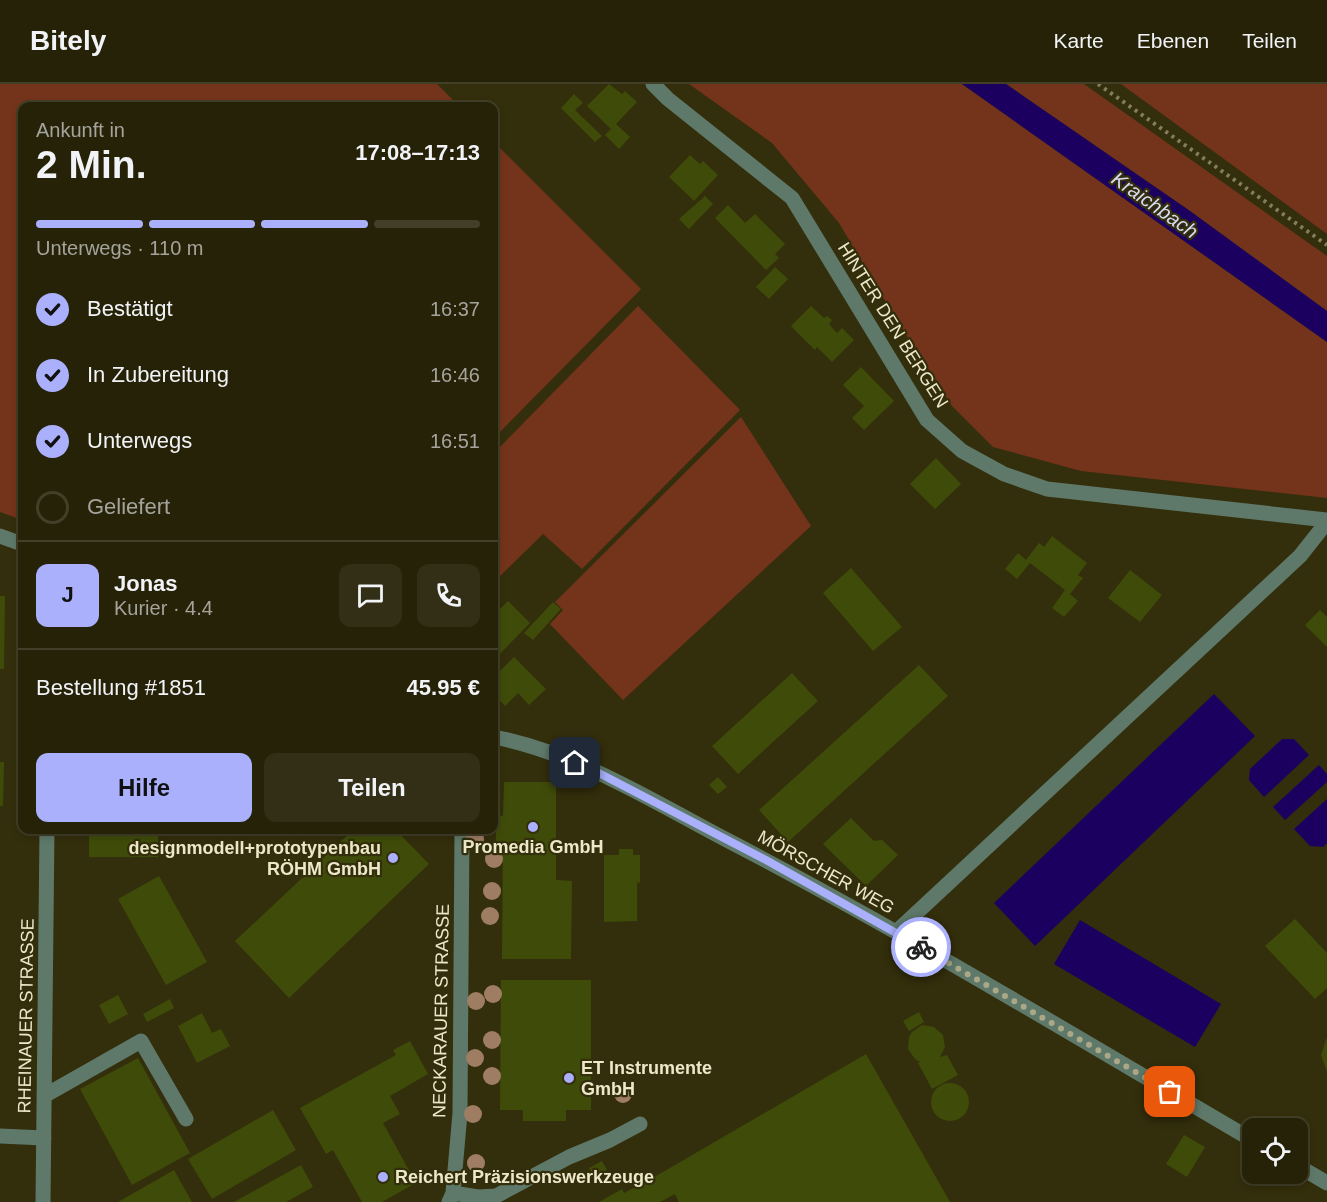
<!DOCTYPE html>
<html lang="de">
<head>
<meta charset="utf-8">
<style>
	body { margin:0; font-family:Helvetica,sans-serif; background:#322f16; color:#f1f3f6; height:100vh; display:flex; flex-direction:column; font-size:22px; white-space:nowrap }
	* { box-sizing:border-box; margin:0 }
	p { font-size:20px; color:#a4a49c }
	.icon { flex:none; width:33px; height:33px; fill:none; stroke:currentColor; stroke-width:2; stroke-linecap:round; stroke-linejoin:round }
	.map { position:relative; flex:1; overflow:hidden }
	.details { position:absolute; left:18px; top:18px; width:480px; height:732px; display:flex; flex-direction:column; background:#262208; border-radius:12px; box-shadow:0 3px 9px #0003,0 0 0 2px #423f29 }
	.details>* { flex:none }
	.tools { position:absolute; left:1242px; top:1034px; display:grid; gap:12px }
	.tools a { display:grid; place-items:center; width:66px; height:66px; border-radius:12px; background:#262208; box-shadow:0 3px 9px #0003,0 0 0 2px #423f29; font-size:30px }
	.pin { position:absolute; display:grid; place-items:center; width:51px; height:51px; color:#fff; margin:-26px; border-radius:12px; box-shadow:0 3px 9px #0006 }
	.courier { position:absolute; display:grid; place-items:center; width:60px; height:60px; margin:-30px; border:4px solid #aab0fb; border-radius:50%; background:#fff; color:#222; box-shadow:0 2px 8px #0007 }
	.summary em { font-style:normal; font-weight:800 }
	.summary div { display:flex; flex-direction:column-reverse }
	.summary { display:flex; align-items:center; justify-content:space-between; height:102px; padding:0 18px }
	h1 { font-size:39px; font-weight:800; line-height:45px }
	.bar { display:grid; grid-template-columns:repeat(4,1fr); gap:9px 6px; align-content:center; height:72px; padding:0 18px }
	.bar i { height:8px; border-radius:4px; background:#423f29 }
	.bar .active { background:#aab0fb }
	.bar p { grid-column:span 4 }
	.line { display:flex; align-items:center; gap:15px; padding:0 18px; border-top:2px solid #423f29 }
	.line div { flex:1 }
	.round { display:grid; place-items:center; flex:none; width:63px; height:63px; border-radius:12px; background:#322f16 }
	ol { padding:0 18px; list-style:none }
	li { display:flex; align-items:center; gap:18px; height:66px }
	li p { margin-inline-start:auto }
	li .icon { padding:6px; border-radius:50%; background:#aab0fb; color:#111; stroke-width:4 }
	li:last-child { color:#a4a49c }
	li i { width:33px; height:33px; border:3px solid #423f29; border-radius:50% }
	.cta { display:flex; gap:12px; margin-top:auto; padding:12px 18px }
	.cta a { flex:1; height:69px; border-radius:12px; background:#aab0fb; color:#111; font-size:24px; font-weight:800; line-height:69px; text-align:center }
	.cta a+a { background:#322f16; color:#f1f3f6 }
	header { display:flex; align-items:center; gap:36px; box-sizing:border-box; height:84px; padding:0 30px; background:#262208; border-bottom:2px solid #423f29 }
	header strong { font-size:28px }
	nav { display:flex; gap:33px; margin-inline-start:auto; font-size:21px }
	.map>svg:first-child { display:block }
	.green { fill:#74341c }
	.water { fill:#1b0060 }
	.building { fill:#3f4c09 }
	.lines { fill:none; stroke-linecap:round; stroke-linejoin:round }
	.path { stroke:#837e5c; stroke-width:4; stroke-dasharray:3 4.5; stroke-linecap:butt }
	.minor { stroke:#5e796a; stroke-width:15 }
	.tree { fill:#9e7d62 }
	.done { stroke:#aca786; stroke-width:6; stroke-dasharray:0 10.8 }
	.route { stroke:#aab0fb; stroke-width:8 }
	.poi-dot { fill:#aab0fb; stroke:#332e0b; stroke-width:2 }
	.labels { text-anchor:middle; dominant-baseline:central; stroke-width:4.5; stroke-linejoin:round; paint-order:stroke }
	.street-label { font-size:18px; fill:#ede8c8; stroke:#332e0b }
	.poi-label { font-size:18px; font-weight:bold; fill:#ede8c8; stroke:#332e0b; text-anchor:start }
	.water-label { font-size:20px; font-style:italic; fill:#d7daf3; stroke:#332e0b }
</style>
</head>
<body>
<header>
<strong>Bitely</strong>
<nav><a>Karte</a><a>Ebenen</a><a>Teilen</a></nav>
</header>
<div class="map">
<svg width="1327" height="1118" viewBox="0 0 1327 1118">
	<rect width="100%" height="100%" fill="#332e0b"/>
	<path class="green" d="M0,0H437L459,22H22V436L0,428Z
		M689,0H962L1327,258V414L1081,387L993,363L952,322L893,230L839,139L772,59Z
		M1006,0H1084L1327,172V227L1190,127Z
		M1121,0H1327V150Z
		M494,58L641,205L494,354Z
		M638,222L740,326L582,485L543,450L494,498V369Z
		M741,333L811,442L623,616L550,540L563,526L555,518Z"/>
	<path class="water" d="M962,0H1006L1190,127L1327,227V258Z
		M1214,610L1255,652L1035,862L994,819Z
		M1282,655H1294L1309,671L1264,713L1249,696L1250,685Z
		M1319,681L1327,690V698L1285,736L1273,723Z
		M1327,715V759L1323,763L1310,762L1294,745Z
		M1080,836L1221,920L1195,963L1054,880Z"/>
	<path class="building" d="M609,0L622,10L625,7L637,18L616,40L630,53L619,65L605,51L611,45L587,22Z
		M574,10L583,19L575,26L602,52L595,58L561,24Z
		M690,71L700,80L703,77L718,91L694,117L669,93Z
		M705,112L713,120L689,145L679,135Z
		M728,121L745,139L755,130L785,160L775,170L779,174L766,186L715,134Z
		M775,183L788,195L769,215L756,203Z
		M811,222L824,234L827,232L832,236L829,240L837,249L842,244L854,256L832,278L817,263L815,266L791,242Z
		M861,283L894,317L864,346L852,334L864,322L843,301Z
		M936,374L961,400L935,425L910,400Z
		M1052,452L1087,479L1078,491L1083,494L1070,510L1078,517L1064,533L1052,524L1065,506L1030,479L1017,495L1005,485L1018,469L1026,476L1039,459L1044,463Z
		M851,484L902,543L873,567L823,509Z
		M1130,486L1162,511L1140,538L1108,514Z
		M0,512H5L4,585H0Z
		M508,517L530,539L494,576V531Z
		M553,518L561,525L533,556L524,549Z
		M1320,526L1327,533V563L1305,541Z
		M514,573L546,605L529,621L518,609L505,622L494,610V593Z
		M919,581L948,612L788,758L759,726Z
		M792,589L818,617L738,690L712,662Z
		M0,678H4L3,722H0Z
		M718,693L727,703L718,710L709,701Z
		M504,698H556V796L572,797L571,875H502L503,756L496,760V731L503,732Z
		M851,734L874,757L882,756L898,771L866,802L823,760Z
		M89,746H158V773H89Z
		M353,746H396L429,780L289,914L235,857Z
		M619,765H633V771H640V799L637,798V837L604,838V771H619Z
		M159,792L207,878L166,901L118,815Z
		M1295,835L1327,869V904L1315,915L1265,862Z
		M501,896H591V1026H566V1037H523V1026H500Z
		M118,911L128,930L109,940L99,921Z
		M170,915L174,924L147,938L143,930Z
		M919,928L924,938L909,947L903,937Z
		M202,929L212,949L221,945L230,962L197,979L178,942Z
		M922,941L934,943L943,951L945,963L940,973L947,971L958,991L932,1005L918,979L920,978L915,975L908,965L909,953L912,948Z
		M1327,953V988L1321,971Z
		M410,957L428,990L390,1012L400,1030L383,1039L416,1099L382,1118H362L333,1066L326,1070L300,1024L396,971L393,966Z
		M866,970L950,1118H679L675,1110L660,1118H599L622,1105L624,1109L663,1088Z
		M138,974L190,1069L132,1101L80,1005Z
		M931 1018a19 19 0 1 1 38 0a19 19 0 1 1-38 0Z
		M273,1026L296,1066L212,1115L188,1075Z
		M1184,1051L1205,1063L1187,1093L1166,1080Z
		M602,1077L607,1086L594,1093L589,1084Z
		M301,1081L313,1103L286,1118H234Z
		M174,1086L192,1118H118Z"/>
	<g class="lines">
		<path class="path" d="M1098,0L1327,161"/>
		<path class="minor" d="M653,0L668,15L792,114L927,336L962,367L1004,390L1047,405L1327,436
			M0,452L22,460
			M494,653C576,669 651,716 725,755C904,848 1078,954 1252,1056
			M896,848L1300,472L1327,438
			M44,1012L141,957L186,1035
			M0,1052L44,1054
			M1298,1082L1327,1099
			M453,1109L460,1029L462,746
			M43,1118L47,746
			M449,1118L453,1109L478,1113L496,1112L569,1073L610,1056L640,1040"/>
	</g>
	<g class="tree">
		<circle cx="475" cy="755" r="9"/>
		<circle cx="494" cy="775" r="9"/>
		<circle cx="492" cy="807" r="9"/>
		<circle cx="490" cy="832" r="9"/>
		<circle cx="493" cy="910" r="9"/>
		<circle cx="476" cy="917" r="9"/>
		<circle cx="492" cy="956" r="9"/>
		<circle cx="475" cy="974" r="9"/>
		<circle cx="492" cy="992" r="9"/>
		<circle cx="623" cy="1010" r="9"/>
		<circle cx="473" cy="1030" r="9"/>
		<circle cx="476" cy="1079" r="9"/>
	</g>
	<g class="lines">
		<path class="done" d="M921,863L1170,1008"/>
		<path class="route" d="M575,679L593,686L766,776L921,863"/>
	</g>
	<g class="poi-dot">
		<circle cx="533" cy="743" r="6"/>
		<circle cx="393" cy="774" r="6"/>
		<circle cx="569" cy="994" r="6"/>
		<circle cx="383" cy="1093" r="6"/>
	</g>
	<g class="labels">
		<g class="street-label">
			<text transform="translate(893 241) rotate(58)">HINTER DEN BERGEN</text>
			<text transform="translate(826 788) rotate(29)">MÖRSCHER WEG</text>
			<text transform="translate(441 927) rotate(-89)">NECKARAUER STRASSE</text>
			<text transform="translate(26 932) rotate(-89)">RHEINAUER STRASSE</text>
		</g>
		<g class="poi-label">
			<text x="533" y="763" text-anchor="middle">Promedia GmbH</text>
			<text x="381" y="764" text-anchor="end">designmodell+prototypenbau<tspan x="381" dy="21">RÖHM GmbH</tspan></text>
			<text x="581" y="984">ET Instrumente<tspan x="581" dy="21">GmbH</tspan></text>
			<text x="395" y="1093">Reichert Präzisionswerkzeuge</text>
		</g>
		<g class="water-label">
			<text transform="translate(1155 121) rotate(35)">Kraichbach</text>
		</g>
	</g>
</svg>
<div class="tools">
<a><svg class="icon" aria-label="locate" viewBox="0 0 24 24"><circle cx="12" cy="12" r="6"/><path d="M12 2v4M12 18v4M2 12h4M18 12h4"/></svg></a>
</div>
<div class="pin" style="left:1170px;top:1008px;background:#ea580c"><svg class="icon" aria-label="bag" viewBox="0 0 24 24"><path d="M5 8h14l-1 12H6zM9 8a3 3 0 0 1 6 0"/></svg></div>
<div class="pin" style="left:575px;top:679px;background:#1f2937"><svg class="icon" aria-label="home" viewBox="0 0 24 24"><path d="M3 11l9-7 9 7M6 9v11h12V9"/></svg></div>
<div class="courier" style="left:921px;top:863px"><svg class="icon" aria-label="bike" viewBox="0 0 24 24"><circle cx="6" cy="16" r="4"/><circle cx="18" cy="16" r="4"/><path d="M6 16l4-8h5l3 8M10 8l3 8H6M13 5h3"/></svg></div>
<section class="details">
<div class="summary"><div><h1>2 Min.</h1><p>Ankunft in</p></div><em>17:08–17:13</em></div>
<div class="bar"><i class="active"></i><i class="active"></i><i class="active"></i><i></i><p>Unterwegs · 110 m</p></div>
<ol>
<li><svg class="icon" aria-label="check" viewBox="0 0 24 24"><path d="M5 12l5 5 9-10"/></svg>Bestätigt<p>16:37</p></li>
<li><svg class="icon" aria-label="check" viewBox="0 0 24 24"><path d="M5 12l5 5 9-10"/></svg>In Zubereitung<p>16:46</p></li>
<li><svg class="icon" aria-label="check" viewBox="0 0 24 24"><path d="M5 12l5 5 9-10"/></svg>Unterwegs<p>16:51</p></li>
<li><i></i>Geliefert</li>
</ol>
<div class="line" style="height:108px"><b class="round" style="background:#aab0fb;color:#111">J</b><div><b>Jonas</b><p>Kurier · 4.4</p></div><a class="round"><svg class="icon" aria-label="chat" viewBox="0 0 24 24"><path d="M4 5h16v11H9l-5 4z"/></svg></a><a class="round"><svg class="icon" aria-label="phone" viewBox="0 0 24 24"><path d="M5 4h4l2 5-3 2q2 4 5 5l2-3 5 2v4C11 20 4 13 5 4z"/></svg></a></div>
<div class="line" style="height:78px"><div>Bestellung #1851</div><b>45.95 €</b></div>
<div class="cta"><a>Hilfe</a><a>Teilen</a></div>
</section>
</div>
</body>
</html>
